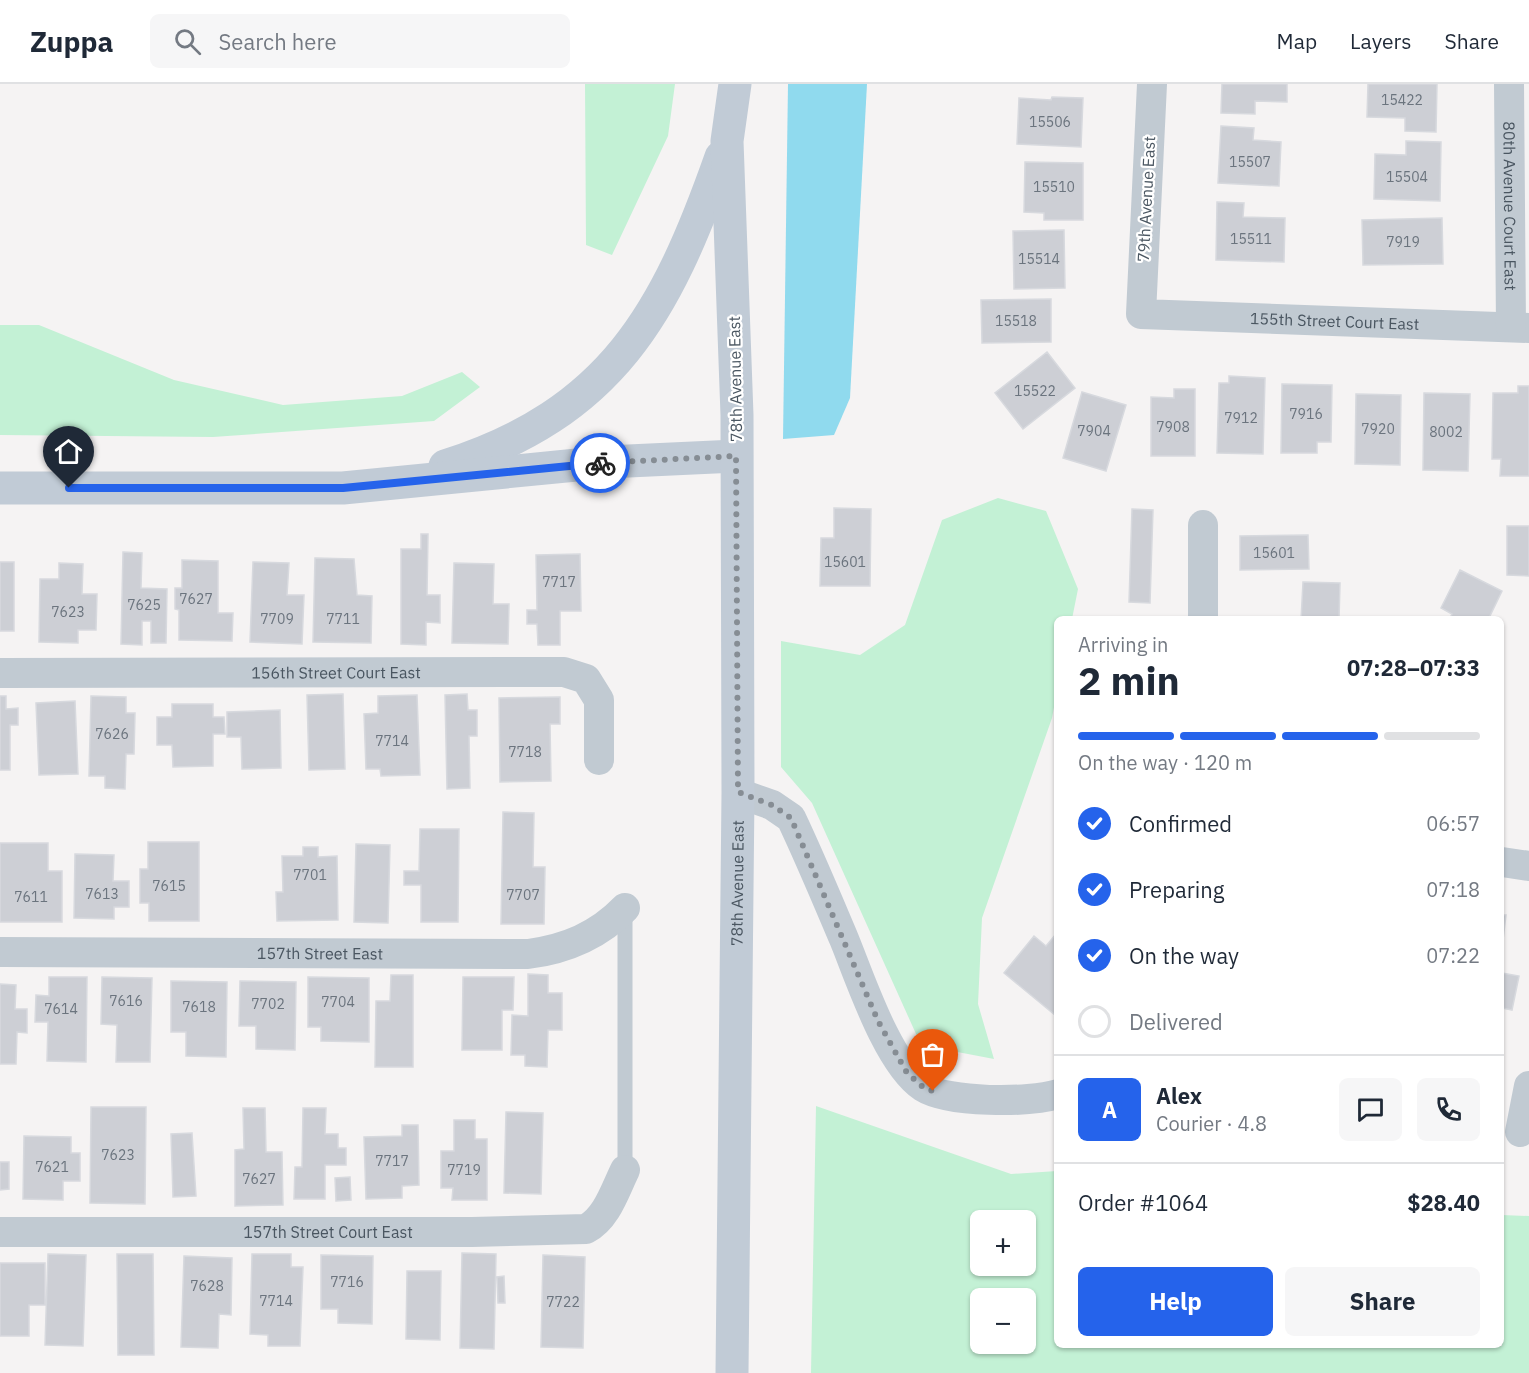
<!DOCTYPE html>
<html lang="en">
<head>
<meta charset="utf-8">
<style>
	body { margin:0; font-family:"IBM Plex Sans",sans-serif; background:#f6f6f7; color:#1f2937; height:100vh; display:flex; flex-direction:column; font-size:22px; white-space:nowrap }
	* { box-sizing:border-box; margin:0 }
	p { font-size:20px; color:#747a83 }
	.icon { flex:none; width:33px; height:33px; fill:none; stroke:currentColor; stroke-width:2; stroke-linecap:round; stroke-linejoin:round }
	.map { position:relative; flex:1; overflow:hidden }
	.side { position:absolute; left:1054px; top:532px; width:450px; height:732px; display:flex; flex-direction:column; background:#fff; border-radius:9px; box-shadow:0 2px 4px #0004 }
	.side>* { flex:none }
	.controls { position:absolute; left:970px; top:1126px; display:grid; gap:12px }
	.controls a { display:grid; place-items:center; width:66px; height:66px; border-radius:9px; background:#fff; box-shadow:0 2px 4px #0004; font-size:30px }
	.pin { position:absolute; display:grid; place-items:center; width:51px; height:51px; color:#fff; margin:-62px -26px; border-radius:50% 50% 50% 0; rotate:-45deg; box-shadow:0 0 6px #0007 }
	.pin .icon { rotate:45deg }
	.courier { position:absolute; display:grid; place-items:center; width:60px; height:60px; margin:-30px; border:4px solid #2563eb; border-radius:50%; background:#fff; color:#222; box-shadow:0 2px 8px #0007 }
	.overview em { font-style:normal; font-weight:700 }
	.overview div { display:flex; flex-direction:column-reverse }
	.overview { display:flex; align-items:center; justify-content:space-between; height:102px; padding:0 24px }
	h1 { font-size:39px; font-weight:700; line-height:45px }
	.bar { display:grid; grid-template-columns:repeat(4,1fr); gap:9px 6px; align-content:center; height:72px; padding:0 24px }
	.bar i { height:8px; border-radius:4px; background:#e0e1e3 }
	.bar .on { background:#2563eb }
	.bar p { grid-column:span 4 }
	.line { display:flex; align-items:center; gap:15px; padding:0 24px; border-top:2px solid #e0e1e3 }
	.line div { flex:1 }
	.round { display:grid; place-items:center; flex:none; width:63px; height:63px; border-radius:9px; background:#f6f6f7 }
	ol { padding:0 24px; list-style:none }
	li { display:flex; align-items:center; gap:18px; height:66px }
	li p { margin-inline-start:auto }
	li .icon { padding:6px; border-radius:50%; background:#2563eb; color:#fff; stroke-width:4 }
	li:last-child { color:#747a83 }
	li i { width:33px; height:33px; border:3px solid #e0e1e3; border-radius:50% }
	.button { display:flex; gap:12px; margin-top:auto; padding:12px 24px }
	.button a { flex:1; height:69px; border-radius:9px; background:#2563eb; color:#fff; font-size:24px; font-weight:700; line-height:69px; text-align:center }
	.button a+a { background:#f6f6f7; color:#1f2937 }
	header { display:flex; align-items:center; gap:36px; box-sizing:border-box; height:84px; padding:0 30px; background:#fff; border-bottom:2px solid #e0e1e3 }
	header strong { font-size:28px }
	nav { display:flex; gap:33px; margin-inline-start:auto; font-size:21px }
	.search { width:420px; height:54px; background:#f6f6f7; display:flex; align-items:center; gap:15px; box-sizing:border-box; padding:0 21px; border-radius:9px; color:#747a83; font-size:22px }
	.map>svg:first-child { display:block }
	.green { fill:#c3f1d5; fill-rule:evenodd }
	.water { fill:#90daee }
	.building { fill:#cdcfd5; stroke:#d7d9de; stroke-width:1.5 }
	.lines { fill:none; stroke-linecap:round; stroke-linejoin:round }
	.lane { stroke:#c1cad2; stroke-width:15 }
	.street { stroke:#c1cad2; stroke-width:30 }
	.secondary { stroke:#c1cbd6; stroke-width:33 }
	.done { stroke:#868d94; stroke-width:6; stroke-dasharray:0 10.8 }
	.route { stroke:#2563eb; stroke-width:8 }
	.labels { text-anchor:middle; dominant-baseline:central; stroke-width:4.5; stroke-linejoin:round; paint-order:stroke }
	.number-label { font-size:14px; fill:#6b747e }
	.street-label { font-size:16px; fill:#4a5661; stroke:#fff }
</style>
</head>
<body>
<header>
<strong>Zuppa</strong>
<div class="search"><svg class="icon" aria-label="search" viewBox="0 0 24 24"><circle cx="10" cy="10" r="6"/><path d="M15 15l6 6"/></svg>Search here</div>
<nav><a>Map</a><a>Layers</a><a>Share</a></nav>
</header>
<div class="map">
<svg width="1529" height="1289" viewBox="0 0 1529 1289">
	<rect width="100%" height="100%" fill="#f5f3f3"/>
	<path class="green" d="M585,0H675L668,52L612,171L586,161Z
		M0,241H39L174,296L283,321L402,312L462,288L480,303L434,337L213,353L0,351Z
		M998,414L1046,427L1078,505L1072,535L1058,536L1057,607L1052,634L982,834L978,920L994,975L921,961L812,719L781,683V557L860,571L905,541L942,436Z
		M816,1022L1011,1090L1057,1087L1058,1262H1502V1131L1529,1132V1289H811ZM981,1137H1026V1182H981ZM981,1215H1026V1260H981Z"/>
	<path class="water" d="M788,0H867L850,314L834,351L783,355Z"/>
	<path class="building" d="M1222,0H1287V18L1255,17V30L1221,29Z
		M1368,0H1437L1436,48L1405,47V34L1367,33Z
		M1052,13L1083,14L1081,63L1017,60L1019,14L1051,16Z
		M1221,42L1254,44L1253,56L1281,58L1279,102L1218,99Z
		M1406,57L1441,58L1440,117L1374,115L1375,70L1406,71Z
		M1025,78L1083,79V136H1044V129L1024,128Z
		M1217,118L1244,119L1243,133L1285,134L1284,178L1216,176Z
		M1442,134L1443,180L1363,181L1362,136Z
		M1064,146L1065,204L1014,205L1013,147Z
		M1051,215V258L982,259L981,216Z
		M1047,268L1075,304L1023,345L995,309Z
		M1229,292L1265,294L1263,370L1217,369L1219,299H1229Z
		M1282,300L1332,301L1331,358H1317V369H1281Z
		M1518,302H1529V392H1500L1501,375H1492L1493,309H1518Z
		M1174,305H1195V372H1151V313L1174,314Z
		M1082,308L1126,321L1106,387L1063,374Z
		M1424,309L1470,310L1468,387L1423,386Z
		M1356,310L1401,311L1400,381L1355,380Z
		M834,424L871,425L870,502H820L821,454H834Z
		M1132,425L1153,426L1150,519L1129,518Z
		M1507,442H1529V492L1507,491Z
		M421,450H428L427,511H440V539L426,538V561L401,560V465H421Z
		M1308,451L1309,485L1240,486V452Z
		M123,468L142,469L141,504L167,505L166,559H151V537H142V561L121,560Z
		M580,470L581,527H560V561H538L537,540H527V526H537L536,471Z
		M315,474L354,475L357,511L372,512L371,559L313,558Z
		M182,476L218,477V529H233L232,557L179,556V526L175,525V504H182Z
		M0,478H14V547H0Z
		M253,478L289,479L287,511H304L302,560L250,558Z
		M59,479L83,480L82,510H97L96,546H78V559L39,558L40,495H59Z
		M454,479L494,480L493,520H509L508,560L452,559Z
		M1460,486L1502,507L1488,536H1449L1452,530L1441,524Z
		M1303,498L1340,499L1339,536H1301Z
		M343,610L345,685L309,686L307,611Z
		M467,610L468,626H477V652H469L470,704L447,705L445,611Z
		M417,611L420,691L381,692L380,685H366L364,630L378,629V612Z
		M0,612H6V625L18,624V641H10V686H0Z
		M91,612L126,613V629H135L134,670H126L125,705L105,704V692H89Z
		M560,613V640H550L551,697L500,698L499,614Z
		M75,617L78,690L39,691L36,619Z
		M172,620H213V633H224L225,650H213V682L173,683L172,661H157V633H172Z
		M280,626L281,684L242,685L241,653H227V628Z
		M503,728L534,729L533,783H545L544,840H501Z
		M420,745H459L458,838H421V801H404V787H419Z
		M148,758H199V837H149V819H140V785H148Z
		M0,759H48V787H62V838H0Z
		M356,760L390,761L388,839L354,838Z
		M303,763H318V773L337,772L338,836L277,837L276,808H283L282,772H303Z
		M75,770L114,771L113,797H129V823H114V835L74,834Z
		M1502,831H1506L1502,864Z
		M1056,850L1058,928L1055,931L1004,889L1034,852L1046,862Z
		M1502,889L1519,892L1512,926L1502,924Z
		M528,890L548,891V909H562V946H548L547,983L525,982V971H511L512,931L528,932Z
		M391,891H413V983H375L376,917H390Z
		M49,893H87L86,978L47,977L48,938H35L36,911L49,912Z
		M102,893L152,894L150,978H116L117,941L101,940Z
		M308,893L369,894V958L321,957V943H308Z
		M463,893H514L513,926H502V966H462Z
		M171,897L227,898L226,973L186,972V948H171Z
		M240,897L296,898L295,966L256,965V942H239Z
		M0,900L16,901L15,925H27V949L17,948L16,980H0Z
		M91,1023H146L145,1120L90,1119Z
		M243,1024H265L266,1068H282L283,1121L235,1122V1066L244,1065Z
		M303,1024H326L325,1050H338V1064H346V1081H325V1115H294L295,1083H302Z
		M506,1028L543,1029L541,1110L504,1109Z
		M454,1036H475V1055H487V1116H452L453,1104H441V1067H454Z
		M402,1041H418L419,1101L402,1102V1114L366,1115L364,1053L402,1052Z
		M192,1049L196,1112L173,1113L171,1050Z
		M24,1052L71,1053V1069H80V1097H63V1116L23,1115Z
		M0,1078H9V1105L0,1106Z
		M350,1093L351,1116L336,1117L335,1094Z
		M462,1169L496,1170L494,1265L460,1264Z
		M48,1170L86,1171L83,1262L45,1261Z
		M117,1170H153L154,1271H118Z
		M252,1170H291V1183H303L300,1262H268V1251L250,1250Z
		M321,1171L373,1172L372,1240L338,1239V1225H321Z
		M543,1171L585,1173L583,1264L541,1263Z
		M184,1172L232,1174L231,1231L219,1230L218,1264L181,1263Z
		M0,1179H45V1221H29V1252H0Z
		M407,1187H441L440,1256L406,1255Z
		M504,1192L505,1219H498L497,1193Z"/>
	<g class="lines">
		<path class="lane" d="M625,1086V824"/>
		<g class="street">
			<path id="s1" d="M1152,0L1141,230L1529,244"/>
			<path id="s2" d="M1509,0L1511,243"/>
			<path d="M1203,441V536"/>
			<path id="s3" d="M0,589L564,588L586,595L599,616V676"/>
			<path d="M738,709L772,721L791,734C810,774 827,815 844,855C860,894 888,980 923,1003C948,1019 1029,1019 1058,1010"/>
			<path d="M1502,778L1529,782"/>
			<path id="s4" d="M0,868L528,870C566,865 598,852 625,824"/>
			<path d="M1520,1048L1529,1002"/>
			<path id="s5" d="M0,1148H472L586,1145C607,1134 615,1106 625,1086"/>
		</g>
		<g class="secondary">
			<path d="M445,382C612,329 666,229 721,73"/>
			<path d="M0,404H343L607,378L736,372"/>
			<path id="s6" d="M732,1289L738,709L737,331L727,57L735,0"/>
		</g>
	</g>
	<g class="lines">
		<path class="done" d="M600,379L736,372L738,708L772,721L791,734L878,937L907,989L924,1004L933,1007"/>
		<path class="route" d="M69,404H343L600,379"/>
	</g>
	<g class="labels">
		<g class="number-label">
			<text x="1402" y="16">15422</text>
			<text x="1050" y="38">15506</text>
			<text x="1250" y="78">15507</text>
			<text x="1407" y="93">15504</text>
			<text x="1054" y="103">15510</text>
			<text x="1251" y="155">15511</text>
			<text x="1403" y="158">7919</text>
			<text x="1039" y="175">15514</text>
			<text x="1016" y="237">15518</text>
			<text x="1035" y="307">15522</text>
			<text x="1306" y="330">7916</text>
			<text x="1241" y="334">7912</text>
			<text x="1173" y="343">7908</text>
			<text x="1378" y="345">7920</text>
			<text x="1094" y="347">7904</text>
			<text x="1446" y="348">8002</text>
			<text x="1274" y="469">15601</text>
			<text x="845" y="478">15601</text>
			<text x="559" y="498">7717</text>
			<text x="196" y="515">7627</text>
			<text x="144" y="521">7625</text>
			<text x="68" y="528">7623</text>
			<text x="277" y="535">7709</text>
			<text x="343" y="535">7711</text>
			<text x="112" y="650">7626</text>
			<text x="392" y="657">7714</text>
			<text x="525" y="668">7718</text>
			<text x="310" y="791">7701</text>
			<text x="169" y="802">7615</text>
			<text x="102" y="810">7613</text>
			<text x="523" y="811">7707</text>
			<text x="31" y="813">7611</text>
			<text x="126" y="917">7616</text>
			<text x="338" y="918">7704</text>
			<text x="268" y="920">7702</text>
			<text x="199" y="923">7618</text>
			<text x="61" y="925">7614</text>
			<text x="118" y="1071">7623</text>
			<text x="392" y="1077">7717</text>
			<text x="52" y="1083">7621</text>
			<text x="464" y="1086">7719</text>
			<text x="259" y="1095">7627</text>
			<text x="347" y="1198">7716</text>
			<text x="207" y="1202">7628</text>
			<text x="276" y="1217">7714</text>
			<text x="563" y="1218">7722</text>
		</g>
		<g class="street-label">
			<text transform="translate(1146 115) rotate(-87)">79th Avenue East</text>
			<text stroke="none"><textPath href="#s2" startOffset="122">80th Avenue Court East</textPath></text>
			<text stroke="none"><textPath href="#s1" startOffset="424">155th Street Court East</textPath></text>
			<text transform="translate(735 295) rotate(-91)">78th Avenue East</text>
			<text stroke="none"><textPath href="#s3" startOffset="336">156th Street Court East</textPath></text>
			<text stroke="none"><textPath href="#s6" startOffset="490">78th Avenue East</textPath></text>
			<text stroke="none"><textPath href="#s4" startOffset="320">157th Street East</textPath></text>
			<text stroke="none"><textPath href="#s5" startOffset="328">157th Street Court East</textPath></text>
		</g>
	</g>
</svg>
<div class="controls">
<a>+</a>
<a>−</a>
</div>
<div class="pin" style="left:933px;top:1007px;background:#ea580c"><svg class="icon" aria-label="bag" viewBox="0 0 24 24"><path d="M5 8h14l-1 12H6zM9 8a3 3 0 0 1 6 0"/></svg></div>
<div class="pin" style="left:69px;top:404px;background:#1f2937"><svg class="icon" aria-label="home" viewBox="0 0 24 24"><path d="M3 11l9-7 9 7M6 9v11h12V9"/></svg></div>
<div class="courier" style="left:600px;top:379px"><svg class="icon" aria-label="bike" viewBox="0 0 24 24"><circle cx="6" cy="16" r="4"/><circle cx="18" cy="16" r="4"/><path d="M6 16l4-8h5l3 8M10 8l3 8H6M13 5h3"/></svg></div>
<section class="side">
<div class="overview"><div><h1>2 min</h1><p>Arriving in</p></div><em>07:28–07:33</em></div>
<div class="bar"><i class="on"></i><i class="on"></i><i class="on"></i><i></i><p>On the way · 120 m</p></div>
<ol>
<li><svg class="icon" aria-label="check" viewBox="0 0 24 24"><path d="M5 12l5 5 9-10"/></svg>Confirmed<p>06:57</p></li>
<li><svg class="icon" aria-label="check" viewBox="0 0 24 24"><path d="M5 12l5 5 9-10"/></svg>Preparing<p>07:18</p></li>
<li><svg class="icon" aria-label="check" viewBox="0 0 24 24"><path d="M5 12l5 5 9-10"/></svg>On the way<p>07:22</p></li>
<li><i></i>Delivered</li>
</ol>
<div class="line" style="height:108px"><b class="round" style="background:#2563eb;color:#fff">A</b><div><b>Alex</b><p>Courier · 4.8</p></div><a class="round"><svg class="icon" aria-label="chat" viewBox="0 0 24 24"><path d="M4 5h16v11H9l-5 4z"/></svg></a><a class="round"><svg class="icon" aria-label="phone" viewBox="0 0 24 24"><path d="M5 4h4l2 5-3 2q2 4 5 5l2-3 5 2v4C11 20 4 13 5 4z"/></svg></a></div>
<div class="line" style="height:78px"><div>Order #1064</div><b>$28.40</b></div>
<div class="button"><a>Help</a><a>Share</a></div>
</section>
</div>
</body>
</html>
